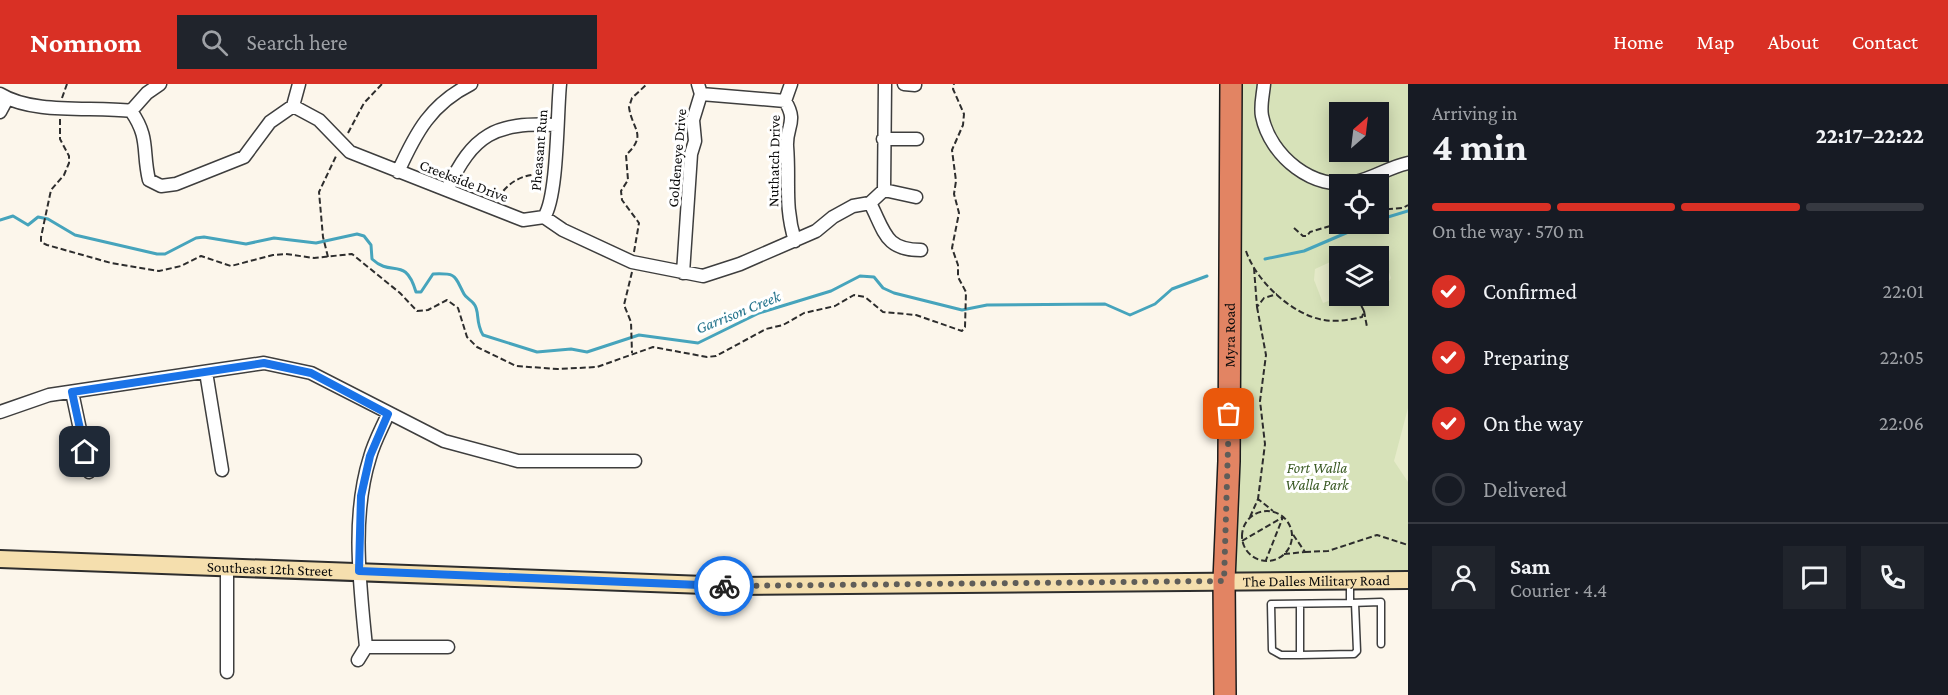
<!DOCTYPE html>
<html lang="en">
<head>
<meta charset="utf-8">
<style>
	body { margin:0; font-family:"Crimson Pro",serif; background:#20242c; color:#f1f3f6; height:100vh; display:flex; flex-direction:column; font-size:22px; white-space:nowrap }
	* { box-sizing:border-box; margin:0 }
	p { font-size:20px; color:#9ea1a6 }
	.icon { flex:none; width:33px; height:33px; fill:none; stroke:currentColor; stroke-width:2; stroke-linecap:round; stroke-linejoin:round }
	.map { position:relative; flex:1; overflow:hidden }
	.side { display:flex; flex-direction:column; background:#171b24; width:540px }
	.side>* { flex:none }
	.needle { width:39px; rotate:28deg }
	.controls { position:absolute; left:1329px; top:18px; display:grid; gap:12px }
	.controls a { display:grid; place-items:center; width:60px; height:60px; border-radius:0px; background:#171b24; box-shadow:0 3px 15px #0003; font-size:30px }
	.pin { position:absolute; display:grid; place-items:center; width:51px; height:51px; color:#fff; margin:-26px; border-radius:12px; box-shadow:0 3px 9px #0006 }
	.courier { position:absolute; display:grid; place-items:center; width:60px; height:60px; margin:-30px; border:4px solid #1a73e8; border-radius:50%; background:#fff; color:#222; box-shadow:0 2px 8px #0007 }
	.overview em { font-style:normal; font-weight:700 }
	.overview div { display:flex; flex-direction:column-reverse }
	.overview { display:flex; align-items:center; justify-content:space-between; height:102px; padding:0 24px }
	h1 { font-size:39px; font-weight:700; line-height:45px }
	.bar { display:grid; grid-template-columns:repeat(4,1fr); gap:9px 6px; align-content:center; height:72px; padding:0 24px }
	.bar i { height:8px; border-radius:4px; background:#363941 }
	.bar .on { background:#d93025 }
	.bar p { grid-column:span 4 }
	.line { display:flex; align-items:center; gap:15px; padding:0 24px; border-top:2px solid #363941 }
	.line div { flex:1 }
	.round { display:grid; place-items:center; flex:none; width:63px; height:63px; border-radius:0px; background:#20242c }
	ol { padding:0 24px; list-style:none }
	li { display:flex; align-items:center; gap:18px; height:66px }
	li p { margin-inline-start:auto }
	li .icon { padding:6px; border-radius:50%; background:#d93025; color:#fff; stroke-width:4 }
	li:last-child { color:#9ea1a6 }
	li i { width:33px; height:33px; border:3px solid #363941; border-radius:50% }
	header { display:flex; align-items:center; gap:36px; box-sizing:border-box; height:84px; padding:0 30px; background:#d93025; color:#fff }
	header strong { font-size:28px }
	nav { display:flex; gap:33px; margin-inline-start:auto; font-size:21px }
	.search { width:420px; height:54px; background:#20242c; display:flex; align-items:center; gap:15px; box-sizing:border-box; padding:0 21px; border-radius:0px; color:#9ea1a6; font-size:22px }
	main { display:flex; flex:1; min-height:0 }
	.map>svg:first-child { display:block }
	.green { fill:#d7e2b9; fill-rule:evenodd }
	.pitch { fill:#e6ebca }
	.lines { fill:none; stroke-linecap:round; stroke-linejoin:round }
	.stream { stroke:#46a4bc; stroke-width:3 }
	.lane-casing { stroke:#3e3e3e; stroke-width:9 }
	.street-casing { stroke:#3e3e3e; stroke-width:15 }
	.secondary-casing { stroke:#2d2d2d; stroke-width:20 }
	.highway-casing { stroke:#1c1c1c; stroke-width:24 }
	.path { stroke:#2d2d2d; stroke-width:2; stroke-dasharray:6 3; stroke-linecap:butt }
	.lane { stroke:#fff; stroke-width:6 }
	.street { stroke:#fff; stroke-width:12 }
	.secondary { stroke:#f5dfae; stroke-width:16 }
	.highway { stroke:#e28463; stroke-width:21 }
	.done { stroke:#5f5d59; stroke-width:6; stroke-dasharray:0 10.8 }
	.route { stroke:#1a73e8; stroke-width:8 }
	.labels { text-anchor:middle; dominant-baseline:central; stroke-width:6; stroke-linejoin:round; paint-order:stroke }
	.street-label { font-size:15px; fill:#0b0b0b; stroke:#fff }
	.park-label { font-size:15px; font-style:italic; fill:#3a5a24; stroke:#fff }
	.water-label { font-size:16px; font-style:italic; fill:#24738c; stroke:#fff }
</style>
</head>
<body>
<header>
<strong>Nomnom</strong>
<div class="search"><svg class="icon" aria-label="search" viewBox="0 0 24 24"><circle cx="10" cy="10" r="6"/><path d="M15 15l6 6"/></svg>Search here</div>
<nav><a>Home</a><a>Map</a><a>About</a><a>Contact</a></nav>
</header>
<main>
<div class="map">
<svg width="1408" height="611" viewBox="0 0 1408 611">
	<rect width="100%" height="100%" fill="#fcf6eb"/>
	<path class="green" d="M1230,0H1408V496L1224,497ZM1340,28H1378V68H1340ZM1340,100H1378V140H1340ZM1340,172H1378V212H1340Z"/>
	<path class="pitch" d="M1373,162L1378,172H1343L1361,166V163Z
		M1378,173L1385,176L1391,194L1387,201L1379,204Z
		M1339,174L1340,212H1342L1323,219L1314,196L1315,185Z
		M1408,324V398L1394,377Z"/>
	<g class="lines">
		<path class="stream" d="M0,136L13,132L28,141L38,133L48,135L75,151L157,170H165L196,154L204,153L246,160L274,154L316,159L357,150L364,152L371,161L372,175C392,194 405,171 416,208H421L433,190C457,189 454,191 464,210C466,214 471,216 474,220C480,227 475,238 483,251L537,268L571,265L587,268L639,251L698,259L759,229L831,207L860,192L874,193L883,204L894,209L962,226L987,221L1105,220L1130,231L1155,220L1172,205L1207,192
			M1378,136L1408,127
			M1265,175L1304,167L1367,140"/>
		<g class="lane-casing">
			<path id="lane" d="M1350,499V519L1381,518V560
				M1300,520V571H1281L1272,566L1271,520L1350,519
				M1300,571L1354,570L1357,567L1355,519"/>
		</g>
		<g class="street-casing">
			<path id="street" d="M791,0L785,17C798,38 786,42 787,62C790,98 784,121 795,157
				M904,0L915,1
				M1264,0C1263,11 1260,22 1262,32C1270,72 1314,108 1355,98C1374,94 1389,83 1408,79
				M0,10C34,31 93,22 131,27C150,54 142,67 149,96L161,102L176,100L244,73L270,38L293,22L319,36L350,68L523,136L544,133L563,146L632,178L703,192L740,180L816,147L833,133L853,122L870,119L884,106L885,0
				M701,10L785,17
				M293,22L299,0
				M131,27L147,9L160,0
				M0,28L7,15
				M883,55H917
				M398,88C416,48 431,20 471,0
				M447,106C473,50 495,38 556,41
				M884,106L916,113
				M870,119C885,148 885,166 921,166
				M544,133C558,113 557,28 560,0
				M683,189L691,70L695,57L693,36L701,10L698,0
				M206,288L222,386
				M72,308L89,388
				M0,328L49,311L264,279L311,289L444,357L518,377H635
				M388,330C382,344 374,358 370,373C351,433 360,501 366,563H448
				M227,485V588
				M358,576L366,563"/>
		</g>
		<g class="secondary-casing">
			<g id="secondary">
				<path id="s1" d="M0,475L732,502L1408,496"/>
			</g>
		</g>
		<g class="highway-casing">
			<g id="highway">
				<path id="s2" d="M1225,611L1224,497L1229,377L1231,0"/>
			</g>
		</g>
		<path class="path" d="M62,14L67,0
			M60,35V55L69,72V79L64,91L51,106L41,153V158L47,161L111,179L159,187L181,182L201,172L231,182L273,171L286,170L314,174L352,170L400,209L417,227L428,226L447,216L458,224L467,253L477,263L516,282L558,285L597,283L653,263L707,273L716,272L766,245L783,241L804,229L835,222L854,211L865,213L883,228L916,231L962,247L965,243L966,208L958,193V181L952,164L959,129L954,110L956,97L952,66L963,41L964,30L953,5L954,0
			M348,49L364,19L382,0
			M498,114C509,97 523,90 543,90
			M1378,126L1403,124L1408,121
			M1294,144L1303,152H1307L1310,148L1340,139
			M1246,167C1256,197 1292,231 1324,236C1336,238 1350,236 1362,233L1364,227L1357,213
			M634,168L639,139L622,116L621,107L628,96L626,71C648,50 632,46 629,23L632,14L647,0
			M328,173L323,153L319,108L337,70
			M1254,184L1257,223L1264,214L1277,210
			M632,188L624,221L631,238L632,269
			M1257,223L1266,271L1260,317L1265,360L1258,415
			M1364,227L1367,243
			M1242 452a25 25 0 1 1 50 0a25 25 0 1 1-50 0Z
			M1250,433L1258,415L1273,427
			M1242,457L1283,433L1266,476
			M1305,468L1328,467L1377,451L1408,461
			M1284,470L1305,468L1292,449"/>
		<use href="#lane" class="lane"/>
		<use href="#street" class="street"/>
		<use href="#secondary" class="secondary"/>
		<use href="#highway" class="highway"/>
	</g>
	<g class="lines">
		<path class="done" d="M724,502L1224,497L1229,330"/>
		<path class="route" d="M85,368L72,308L264,279L311,289L388,330L370,372L361,412L359,487L724,502"/>
	</g>
	<g class="labels">
		<g class="street-label">
			<text transform="translate(539 66) rotate(-85)">Pheasant Run</text>
			<text transform="translate(677 74) rotate(-85)">Goldeneye Drive</text>
			<text transform="translate(774 77) rotate(-89)">Nuthatch Drive</text>
			<text transform="translate(464 97) rotate(21)">Creekside Drive</text>
			<text stroke="none"><textPath href="#s2" startOffset="360">Myra Road</textPath></text>
			<text stroke="none"><textPath href="#s1" startOffset="270">Southeast 12th Street</textPath></text>
			<text stroke="none"><textPath href="#s1" startOffset="1317">The Dalles Military Road</textPath></text>
		</g>
		<g class="park-label">
			<text x="1317" y="384">Fort Walla<tspan x="1317" dy="17">Walla Park</tspan></text>
		</g>
		<g class="water-label">
			<text transform="translate(738 228) rotate(-22)">Garrison Creek</text>
		</g>
	</g>
</svg>
<div class="controls">
<a><svg class="needle" viewBox="-14 -14 28 28"><path d="M0-13l5 13h-10z" fill="#e53935"/><path d="M0 13l5-13h-10z" fill="#9ea1a6"/></svg></a>
<a><svg class="icon" aria-label="locate" viewBox="0 0 24 24"><circle cx="12" cy="12" r="6"/><path d="M12 2v4M12 18v4M2 12h4M18 12h4"/></svg></a>
<a><svg class="icon" aria-label="layers" viewBox="0 0 24 24"><path d="M12 4l9 5-9 5-9-5zM3 14l9 5 9-5"/></svg></a>
</div>
<div class="pin" style="left:1229px;top:330px;background:#ea580c"><svg class="icon" aria-label="bag" viewBox="0 0 24 24"><path d="M5 8h14l-1 12H6zM9 8a3 3 0 0 1 6 0"/></svg></div>
<div class="pin" style="left:85px;top:368px;background:#1f2937"><svg class="icon" aria-label="home" viewBox="0 0 24 24"><path d="M3 11l9-7 9 7M6 9v11h12V9"/></svg></div>
<div class="courier" style="left:724px;top:502px"><svg class="icon" aria-label="bike" viewBox="0 0 24 24"><circle cx="6" cy="16" r="4"/><circle cx="18" cy="16" r="4"/><path d="M6 16l4-8h5l3 8M10 8l3 8H6M13 5h3"/></svg></div>
</div>
<section class="side">
<div class="overview"><div><h1>4 min</h1><p>Arriving in</p></div><em>22:17–22:22</em></div>
<div class="bar"><i class="on"></i><i class="on"></i><i class="on"></i><i></i><p>On the way · 570 m</p></div>
<ol>
<li><svg class="icon" aria-label="check" viewBox="0 0 24 24"><path d="M5 12l5 5 9-10"/></svg>Confirmed<p>22:01</p></li>
<li><svg class="icon" aria-label="check" viewBox="0 0 24 24"><path d="M5 12l5 5 9-10"/></svg>Preparing<p>22:05</p></li>
<li><svg class="icon" aria-label="check" viewBox="0 0 24 24"><path d="M5 12l5 5 9-10"/></svg>On the way<p>22:06</p></li>
<li><i></i>Delivered</li>
</ol>
<div class="line" style="height:108px"><a class="round"><svg class="icon" aria-label="person" viewBox="0 0 24 24"><circle cx="12" cy="8" r="4"/><path d="M4 21q1-7 8-7t8 7"/></svg></a><div><b>Sam</b><p>Courier · 4.4</p></div><a class="round"><svg class="icon" aria-label="chat" viewBox="0 0 24 24"><path d="M4 5h16v11H9l-5 4z"/></svg></a><a class="round"><svg class="icon" aria-label="phone" viewBox="0 0 24 24"><path d="M5 4h4l2 5-3 2q2 4 5 5l2-3 5 2v4C11 20 4 13 5 4z"/></svg></a></div>
</section>
</main>
</body>
</html>
